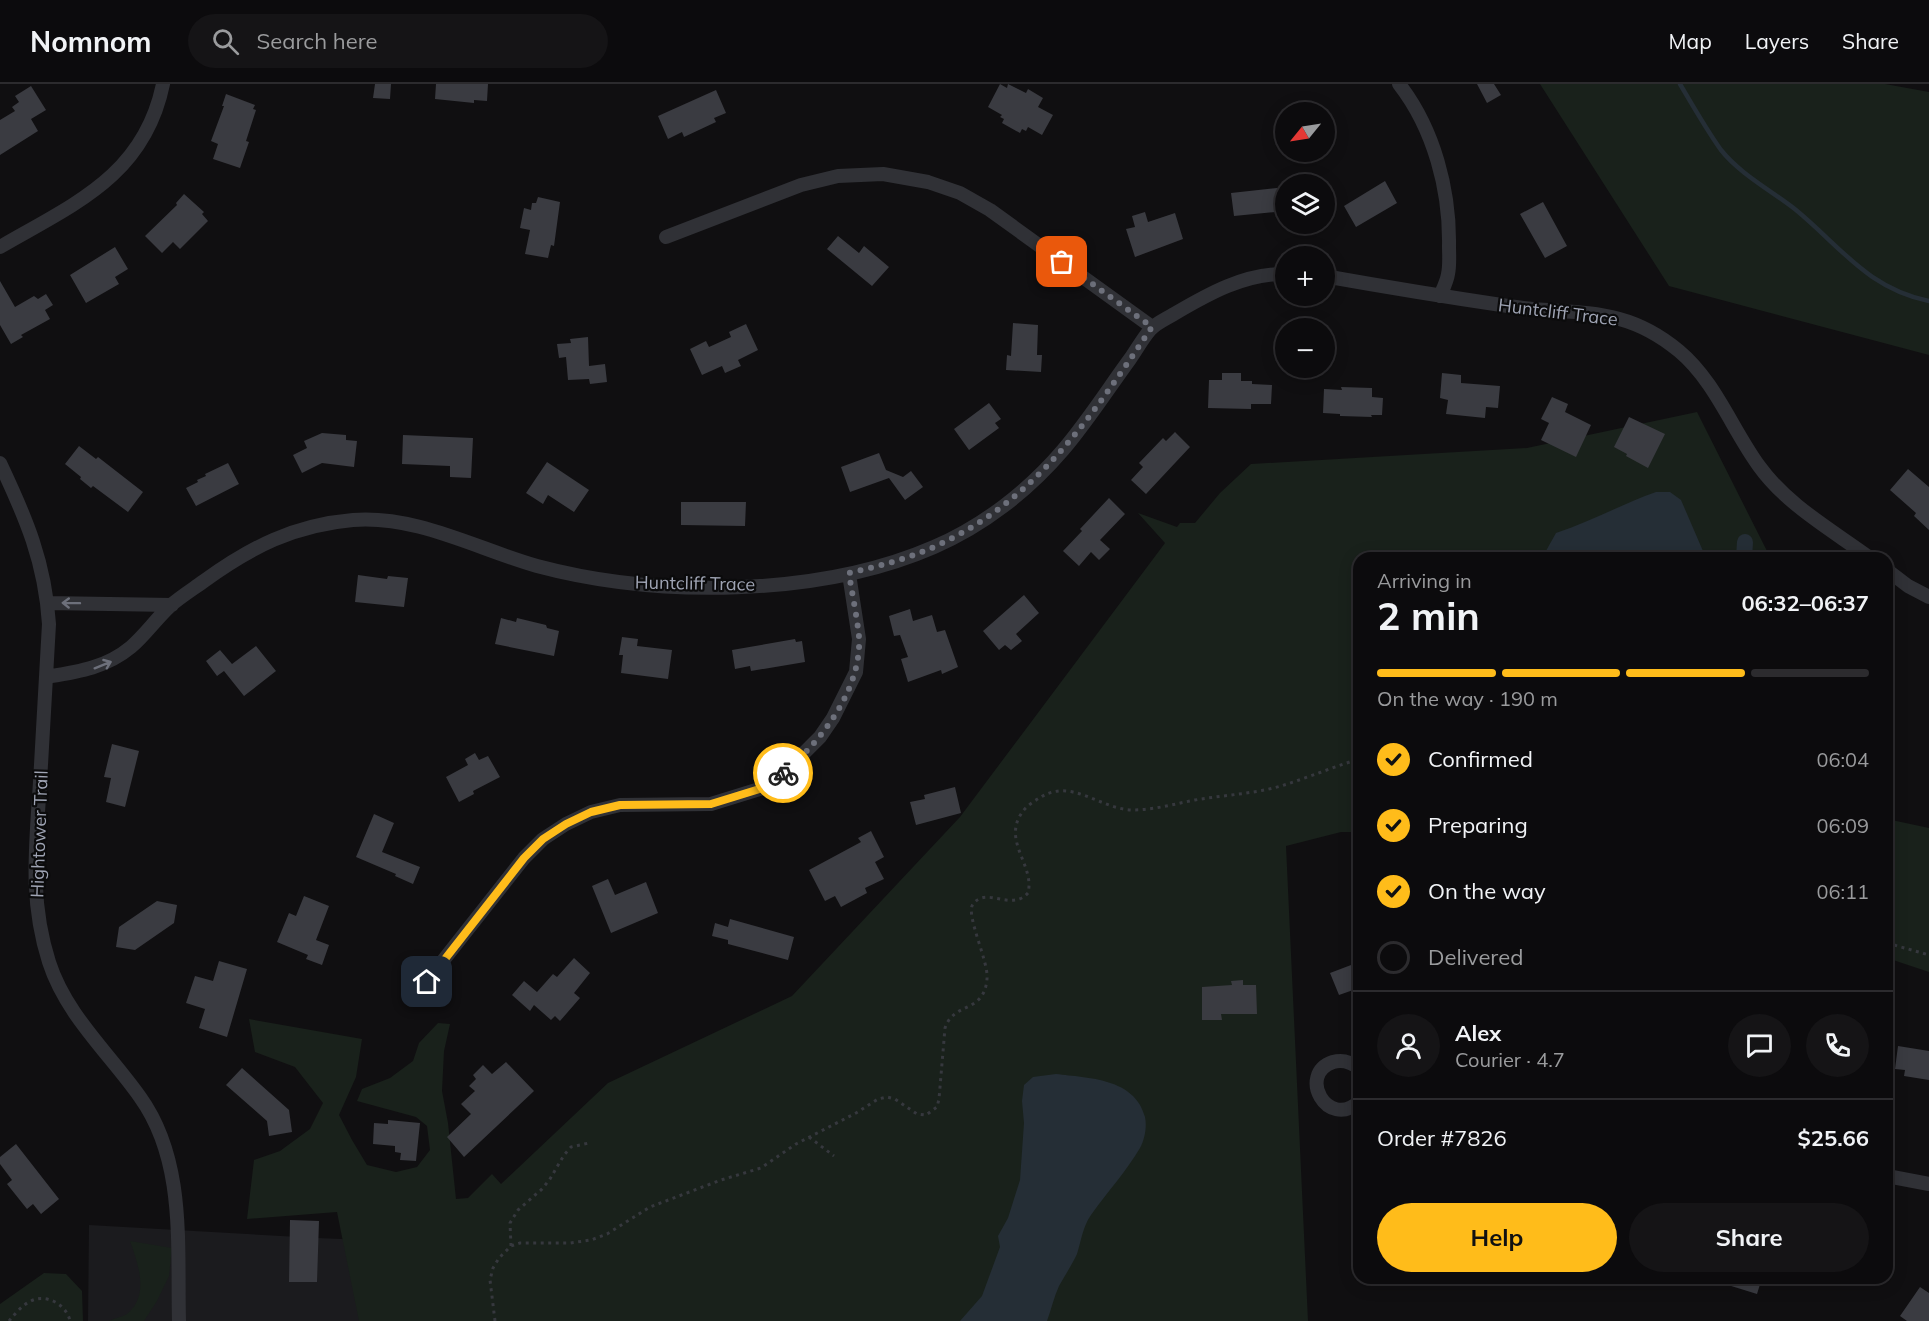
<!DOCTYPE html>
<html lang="en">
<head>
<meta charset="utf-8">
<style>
	body { margin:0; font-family:Mulish,sans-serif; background:#151416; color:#f1f3f6; height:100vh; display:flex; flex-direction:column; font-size:22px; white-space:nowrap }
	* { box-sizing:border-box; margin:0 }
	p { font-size:20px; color:#9a9b9d }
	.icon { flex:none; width:33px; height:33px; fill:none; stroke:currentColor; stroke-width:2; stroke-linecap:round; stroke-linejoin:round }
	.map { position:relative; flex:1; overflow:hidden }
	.panel { position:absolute; left:1353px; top:468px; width:540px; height:732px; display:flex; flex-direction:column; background:#0c0b0d; border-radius:18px; box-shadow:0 3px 15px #0003,0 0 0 2px #2c2b2e }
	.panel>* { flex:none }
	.needle { width:39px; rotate:240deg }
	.buttons { position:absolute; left:1275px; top:18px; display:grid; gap:12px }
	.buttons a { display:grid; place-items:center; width:60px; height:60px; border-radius:50%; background:#0c0b0d; box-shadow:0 3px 15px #0003,0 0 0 2px #2c2b2e; font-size:30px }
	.pin { position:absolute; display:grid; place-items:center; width:51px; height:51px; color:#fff; margin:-26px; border-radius:12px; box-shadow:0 3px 9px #0006 }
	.courier { position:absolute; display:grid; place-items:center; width:60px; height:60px; margin:-30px; border:4px solid #ffbc1a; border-radius:50%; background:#fff; color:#222; box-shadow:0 2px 8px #0007 }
	.headline em { font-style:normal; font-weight:700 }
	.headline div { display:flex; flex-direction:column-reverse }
	.headline { display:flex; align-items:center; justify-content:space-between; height:102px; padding:0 24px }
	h1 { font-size:39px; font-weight:700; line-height:45px }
	.bar { display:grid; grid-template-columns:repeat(4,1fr); gap:9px 6px; align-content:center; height:72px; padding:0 24px }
	.bar i { height:8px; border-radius:4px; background:#2c2b2e }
	.bar .on { background:#ffbc1a }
	.bar p { grid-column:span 4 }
	.line { display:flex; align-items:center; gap:15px; padding:0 24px; border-top:2px solid #2c2b2e }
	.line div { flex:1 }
	.round { display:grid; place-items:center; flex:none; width:63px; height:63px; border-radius:32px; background:#151416 }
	ol { padding:0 24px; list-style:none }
	li { display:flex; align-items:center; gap:18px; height:66px }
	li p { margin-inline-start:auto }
	li .icon { padding:6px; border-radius:50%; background:#ffbc1a; color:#111; stroke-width:4 }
	li:last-child { color:#9a9b9d }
	li i { width:33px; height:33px; border:3px solid #2c2b2e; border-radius:50% }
	.button { display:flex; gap:12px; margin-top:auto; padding:12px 24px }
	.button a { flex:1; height:69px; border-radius:36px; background:#ffbc1a; color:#111; font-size:24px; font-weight:700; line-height:69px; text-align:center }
	.button a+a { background:#151416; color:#f1f3f6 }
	header { display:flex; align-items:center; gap:36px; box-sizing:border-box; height:84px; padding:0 30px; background:#0c0b0d; border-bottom:2px solid #2c2b2e }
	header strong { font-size:28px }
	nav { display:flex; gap:33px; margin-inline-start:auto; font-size:21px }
	.search { width:420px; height:54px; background:#151416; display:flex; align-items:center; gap:15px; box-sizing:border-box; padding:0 21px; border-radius:33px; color:#9a9b9d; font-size:22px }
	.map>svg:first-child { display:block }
	.built { fill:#1b1b1e }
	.green { fill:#19211b }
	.water { fill:#252e36 }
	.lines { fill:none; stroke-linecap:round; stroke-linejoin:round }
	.stream { stroke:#252e36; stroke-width:4.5 }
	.canal { stroke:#252e36; stroke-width:16 }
	.building { fill:#3a3b41 }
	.path { stroke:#36383e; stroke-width:3; stroke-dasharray:3 4.5; stroke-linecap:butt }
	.minor { stroke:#303136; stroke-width:14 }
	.oneway { stroke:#6d707b }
	.done { stroke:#6d707b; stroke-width:6; stroke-dasharray:0 10.8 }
	.route { stroke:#ffbc1a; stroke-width:8 }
	.labels { text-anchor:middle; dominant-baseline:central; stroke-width:4.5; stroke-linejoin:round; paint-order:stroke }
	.street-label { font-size:18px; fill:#9fa4b4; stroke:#0b0b0c }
</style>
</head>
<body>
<header>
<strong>Nomnom</strong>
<div class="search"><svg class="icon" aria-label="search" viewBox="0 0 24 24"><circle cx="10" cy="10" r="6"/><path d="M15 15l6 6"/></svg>Search here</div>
<nav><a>Map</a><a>Layers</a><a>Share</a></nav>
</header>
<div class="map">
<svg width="1929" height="1237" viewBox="0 0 1929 1237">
	<rect width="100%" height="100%" fill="#100f11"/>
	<path class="built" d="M89,1141L317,1154L439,1159L395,1237H88Z"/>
	<path class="green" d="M1540,0H1885L1929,8V271L1669,202Z
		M1697,328L1768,469L1711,466L1713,474H1359V748H1341L1286,762L1308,1237H359L337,1128L247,1135L254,1076L280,1067L310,1045L323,1019L295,983L255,968L249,935L362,955L356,993L339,1031L352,1056L367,1081L396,1088L417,1083L430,1066L427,1042L416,1033L357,1017L362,1005L390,994L413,977L419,959L438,939L450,940L444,967L442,1007L448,1039L456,1115L468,1114L492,1090L501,1100L608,999L792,912L960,733L1165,459L1138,429L1177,443L1180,439H1195L1220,409L1251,380L1527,364Z
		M1887,735L1929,744V888L1887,874Z
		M130,1157L172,1164L169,1192L157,1217L144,1237H109C115,1234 122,1233 127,1230C150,1211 138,1180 130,1157Z
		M44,1189L66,1190L82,1207L83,1237H0V1220Z"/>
	<path class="water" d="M1656,408H1670L1681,416L1706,474H1542L1556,449C1590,438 1622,420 1656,408Z
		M1056,990C1088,994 1135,994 1145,1033C1147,1042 1145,1055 1140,1064C1126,1088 1107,1108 1091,1131C1083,1142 1081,1157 1077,1170C1072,1181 1065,1191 1059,1202C1054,1213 1051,1226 1047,1237H960L982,1212L1000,1163L998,1152L1008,1134L1020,1096L1024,1039L1022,1017L1024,1001L1033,993Z"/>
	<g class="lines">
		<path class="stream" d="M1680,0C1693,22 1706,45 1721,66C1740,90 1772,107 1796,126C1841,163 1867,204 1929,217"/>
		<path class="canal" d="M1744,474L1745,458"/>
	</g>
	<path class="building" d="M375,0H391L390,15L373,14Z
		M436,0H488L487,17L474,16V19L435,15Z
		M1000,0L1007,4L1008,0L1026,9L1028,5L1043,14L1038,23L1053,31L1042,51L1028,43L1026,47L1022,45L1020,49L1002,39L1004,35L1000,33L1002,31L988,23Z
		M1477,0H1494L1501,11L1487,19Z
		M31,2L46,26L31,35L38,47L0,71V36L15,27L12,23L19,18L15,12Z
		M716,6L726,29L714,34L716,38L684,53L682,48L668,55L658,32Z
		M226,10L255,21L253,25L256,26L246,57L249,58L240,84L213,75L218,60L211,57L224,22H222Z
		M1385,97L1397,119L1356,143L1344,122Z
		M1286,103V127L1234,132L1231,109Z
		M184,110L204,128L202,130L208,137L180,165L173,158L162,169L145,152L177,121L176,119Z
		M538,113L560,118L554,162L551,161L548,174L525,170L530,146L520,144L524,124L531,126L532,119H536Z
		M1543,118L1567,162L1545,174L1520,130Z
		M1145,128L1148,138L1175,129L1183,155L1135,173L1126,145L1135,143L1132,132Z
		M838,152L859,169L864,162L889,183L872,202L827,165Z
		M115,163L128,185L115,193L119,200L86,219L70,191Z
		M0,197L15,223L34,212L38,215L46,210L53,221L45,226L50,235L21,251L23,253L11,260L0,241Z
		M1013,239L1038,241L1037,271H1042L1041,288L1006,286L1007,271L1011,272Z
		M746,240L758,266L738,276L741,282L725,289L722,282L702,291L690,265L706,257L709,263L731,253L729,248Z
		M588,253L589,282L605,280L607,298L590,300L589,295L568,296L566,273L559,274L557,260L571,259L570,255Z
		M1222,289H1241V297H1252V300L1272,301L1271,320H1251V325L1208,324L1209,296H1222Z
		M1442,289L1461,291V299L1500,302L1498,324L1486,323L1485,334L1446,330L1448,316L1440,314Z
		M1341,303L1372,304V313L1383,314L1382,331H1371L1372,333L1340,332V330L1323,329L1324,305L1342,306Z
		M1552,313L1568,320L1565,328L1591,341L1576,373L1541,356L1549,339L1541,335Z
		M989,319L1001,335L995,339L999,344L969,366L954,345Z
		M1629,333L1665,350L1648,384L1626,372L1627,370L1614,363Z
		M1175,348L1190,363L1146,410L1131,396L1143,383L1139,379L1163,354L1166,357Z
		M322,349L346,351V356L357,357L354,383L322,379L302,389L293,371L307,364L304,357Z
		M403,351L473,354L471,394L450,393V382L402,380Z
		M79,362L96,375L98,373L143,408L128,428L93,402L91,404L80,395L81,393L65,380Z
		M879,369L886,386L903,393L911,387L923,403L905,416L889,394L850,408L841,383Z
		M547,378L589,406L574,428L548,411L543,420L526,409Z
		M228,379L239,400L196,422L186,404L198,398L197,396L206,392L205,390Z
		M1908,385L1929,403V446L1914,432L1916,429L1890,406Z
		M1109,414L1125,430L1100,456L1110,465L1099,476L1091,468L1079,482L1063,467L1082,447L1080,445Z
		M681,418H746L745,442L681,441Z
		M358,491L387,495L388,492L408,494L404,523L355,518Z
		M1024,511L1039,529L1016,550L1022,557L1011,566L1005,561L999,566L983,547Z
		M910,525L913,537L932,531L937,548L945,546L958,583L942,590L941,586L908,598L901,575L908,573L900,551L894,552L889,532Z
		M501,534L516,538L517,534L546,541L547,544L559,547L554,572L495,560Z
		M622,553L638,555L637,562L672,566L668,595L621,589L623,571H619Z
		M795,555L796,558L802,557L805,578L751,587L750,582L735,585L732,566Z
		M256,562L276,587L244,612L224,587L217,592L206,577L220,566L232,580Z
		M112,660L139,667L125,723L106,718L111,694L104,693Z
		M475,669L479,676L488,672L500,693L473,707L474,710L459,718L446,693L468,681L465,675Z
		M955,703L961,729L916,741L910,718L925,715L924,711Z
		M374,730L394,739L382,768L420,783L413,800L395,792L396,790L356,773Z
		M871,747L884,773L875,778L884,795L865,804L867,809L841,823L835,812L825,817L809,786L861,758L858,754Z
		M608,795L615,811L646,798L658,829L611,849L592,802Z
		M304,812L329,822L316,856L329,861L322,881L306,875L308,871L277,858L289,829L296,832Z
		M157,817L177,821L174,839L135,866L116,863L119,843Z
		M730,835L794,853L788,876L728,860V856L712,852L715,839L728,843Z
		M574,874L590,889L574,909L580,914L560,937L555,932L551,936L534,921L530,927L512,911L524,897L537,908L553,890L557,893Z
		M219,877L247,885L227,953L199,944L205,925L186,919L195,892L213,897Z
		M1359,878V904L1339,911L1330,889Z
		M1243,896V901H1256L1257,930H1221L1222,936H1202V903L1232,901L1231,897Z
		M1898,962L1929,967V996L1904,992L1905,986L1895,985Z
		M506,978L534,1007L464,1073L447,1053L471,1030L461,1020L475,1007L469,1002L476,995L473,991L483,981L492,990Z
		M242,984L289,1026L292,1048L269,1052L267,1037L226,1001Z
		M388,1036L420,1039L416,1077L400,1076L401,1069L395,1068V1062L373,1060L374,1039L388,1040Z
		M16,1060L59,1115L41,1130L33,1120L27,1125L7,1100L12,1096L0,1080V1073Z
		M290,1136L319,1137L317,1198H289Z
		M1715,1194H1762L1757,1210L1715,1197Z
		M1920,1203L1929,1209V1237H1907L1900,1232Z"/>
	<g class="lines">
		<path class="path" d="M1887,859L1929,871
			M809,1053L834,1072
			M511,1162L510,1139L518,1126L542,1105L550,1095L564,1071L571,1063L589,1059
			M9,1237C15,1230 22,1221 31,1217C46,1209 67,1221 70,1237
			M495,1237L490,1196L493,1184L499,1174L511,1162L520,1159H570L591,1156L607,1150L650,1123L721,1096L761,1084L796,1060L856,1029L878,1015L887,1013L895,1015L917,1030L926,1031L937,1023L939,1015L945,944C954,917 984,930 987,895C989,878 965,830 973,820C987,802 1011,828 1028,809C1035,782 1003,758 1021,730C1025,723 1034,717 1041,713C1072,694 1100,725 1132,726C1154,726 1174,720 1195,716C1224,711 1253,710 1281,702C1307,694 1333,683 1359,675"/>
		<path class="minor" d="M1399,0C1434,45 1450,106 1449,162C1449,171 1450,181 1448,190C1447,197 1443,205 1440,212
			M666,153L801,101L838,92L883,90L928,98L960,109L990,126L1152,243
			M0,163C74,120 144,92 163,0
			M1324,192C1386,203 1447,213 1508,222C1574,232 1622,219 1679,267C1715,297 1732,345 1759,382C1787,421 1832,446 1870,474
			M0,379C26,434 45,478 49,540C46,593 43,645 40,698C36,763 29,815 49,878C66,931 109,969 140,1013C186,1077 177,1162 179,1237
			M1887,486L1908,502L1929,513
			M47,519L172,521
			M46,593C77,588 106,584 131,563C145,551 156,535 170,522C180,513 193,505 204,497C251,463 294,441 353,436C417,431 477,465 537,482C657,514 819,513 934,463C983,442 1028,407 1063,366C1087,338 1108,305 1130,275C1137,265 1143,254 1150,246C1156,239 1166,235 1174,230C1208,210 1245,189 1286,190
			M412,916L524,774L543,755L566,740L591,728L620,721L711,720L766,703L787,686L820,653L833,634L856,588L859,555L849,490
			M1359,984C1351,978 1343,975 1333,978C1297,990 1327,1046 1359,1018
			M1887,1092L1929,1100"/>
	</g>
	<defs><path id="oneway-shaft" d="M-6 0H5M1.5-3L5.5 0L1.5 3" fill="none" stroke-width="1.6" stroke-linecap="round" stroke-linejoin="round" transform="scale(1.5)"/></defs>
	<g class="oneway">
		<use href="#oneway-shaft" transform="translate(71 519) rotate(-179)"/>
		<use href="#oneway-shaft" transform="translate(103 581) rotate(-22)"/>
	</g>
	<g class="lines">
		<path class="done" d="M783,689C821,658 862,605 859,553C857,532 852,510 849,489C879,482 908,475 936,462C1037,416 1092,332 1152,243L1062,178"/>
		<path class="route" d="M427,898L524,774L543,755L566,740L591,728L620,721L711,720L766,703L783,689"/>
	</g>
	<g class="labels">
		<g class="street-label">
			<text transform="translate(1558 228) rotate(7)">Huntcliff Trace</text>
			<text transform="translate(695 499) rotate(1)">Huntcliff Trace</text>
			<text transform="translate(39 750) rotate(-88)">Hightower Trail</text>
		</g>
	</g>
</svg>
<div class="buttons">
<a><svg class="needle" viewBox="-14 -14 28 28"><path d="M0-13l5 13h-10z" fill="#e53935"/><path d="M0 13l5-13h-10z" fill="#9a9b9d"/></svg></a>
<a><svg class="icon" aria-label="layers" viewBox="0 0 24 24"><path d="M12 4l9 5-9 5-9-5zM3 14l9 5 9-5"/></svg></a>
<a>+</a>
<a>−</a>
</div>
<div class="pin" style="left:1062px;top:178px;background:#ea580c"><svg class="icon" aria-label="bag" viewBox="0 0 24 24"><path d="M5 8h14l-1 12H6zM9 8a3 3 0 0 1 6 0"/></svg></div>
<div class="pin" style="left:427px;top:898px;background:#1f2937"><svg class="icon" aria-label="home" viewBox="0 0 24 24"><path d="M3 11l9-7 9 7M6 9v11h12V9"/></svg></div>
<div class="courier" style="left:783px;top:689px"><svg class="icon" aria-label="bike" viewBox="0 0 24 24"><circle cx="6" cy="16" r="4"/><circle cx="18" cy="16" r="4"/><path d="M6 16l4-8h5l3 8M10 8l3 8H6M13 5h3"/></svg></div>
<section class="panel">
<div class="headline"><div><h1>2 min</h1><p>Arriving in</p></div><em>06:32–06:37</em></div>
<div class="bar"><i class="on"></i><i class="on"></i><i class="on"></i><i></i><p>On the way · 190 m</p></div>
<ol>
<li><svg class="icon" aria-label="check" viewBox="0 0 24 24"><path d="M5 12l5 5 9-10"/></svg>Confirmed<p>06:04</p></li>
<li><svg class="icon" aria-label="check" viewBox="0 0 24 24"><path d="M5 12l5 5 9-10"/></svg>Preparing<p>06:09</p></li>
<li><svg class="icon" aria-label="check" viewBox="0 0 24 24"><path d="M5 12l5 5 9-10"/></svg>On the way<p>06:11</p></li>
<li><i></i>Delivered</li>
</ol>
<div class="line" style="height:108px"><a class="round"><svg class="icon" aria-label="person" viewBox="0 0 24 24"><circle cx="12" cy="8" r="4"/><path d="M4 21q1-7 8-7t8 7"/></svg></a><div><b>Alex</b><p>Courier · 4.7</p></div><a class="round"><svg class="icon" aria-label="chat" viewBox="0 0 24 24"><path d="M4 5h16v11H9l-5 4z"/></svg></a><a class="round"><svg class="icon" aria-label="phone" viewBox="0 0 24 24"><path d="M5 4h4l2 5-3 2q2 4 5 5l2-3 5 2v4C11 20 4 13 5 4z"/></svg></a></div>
<div class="line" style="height:78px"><div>Order #7826</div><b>$25.66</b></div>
<div class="button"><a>Help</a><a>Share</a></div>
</section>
</div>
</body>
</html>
